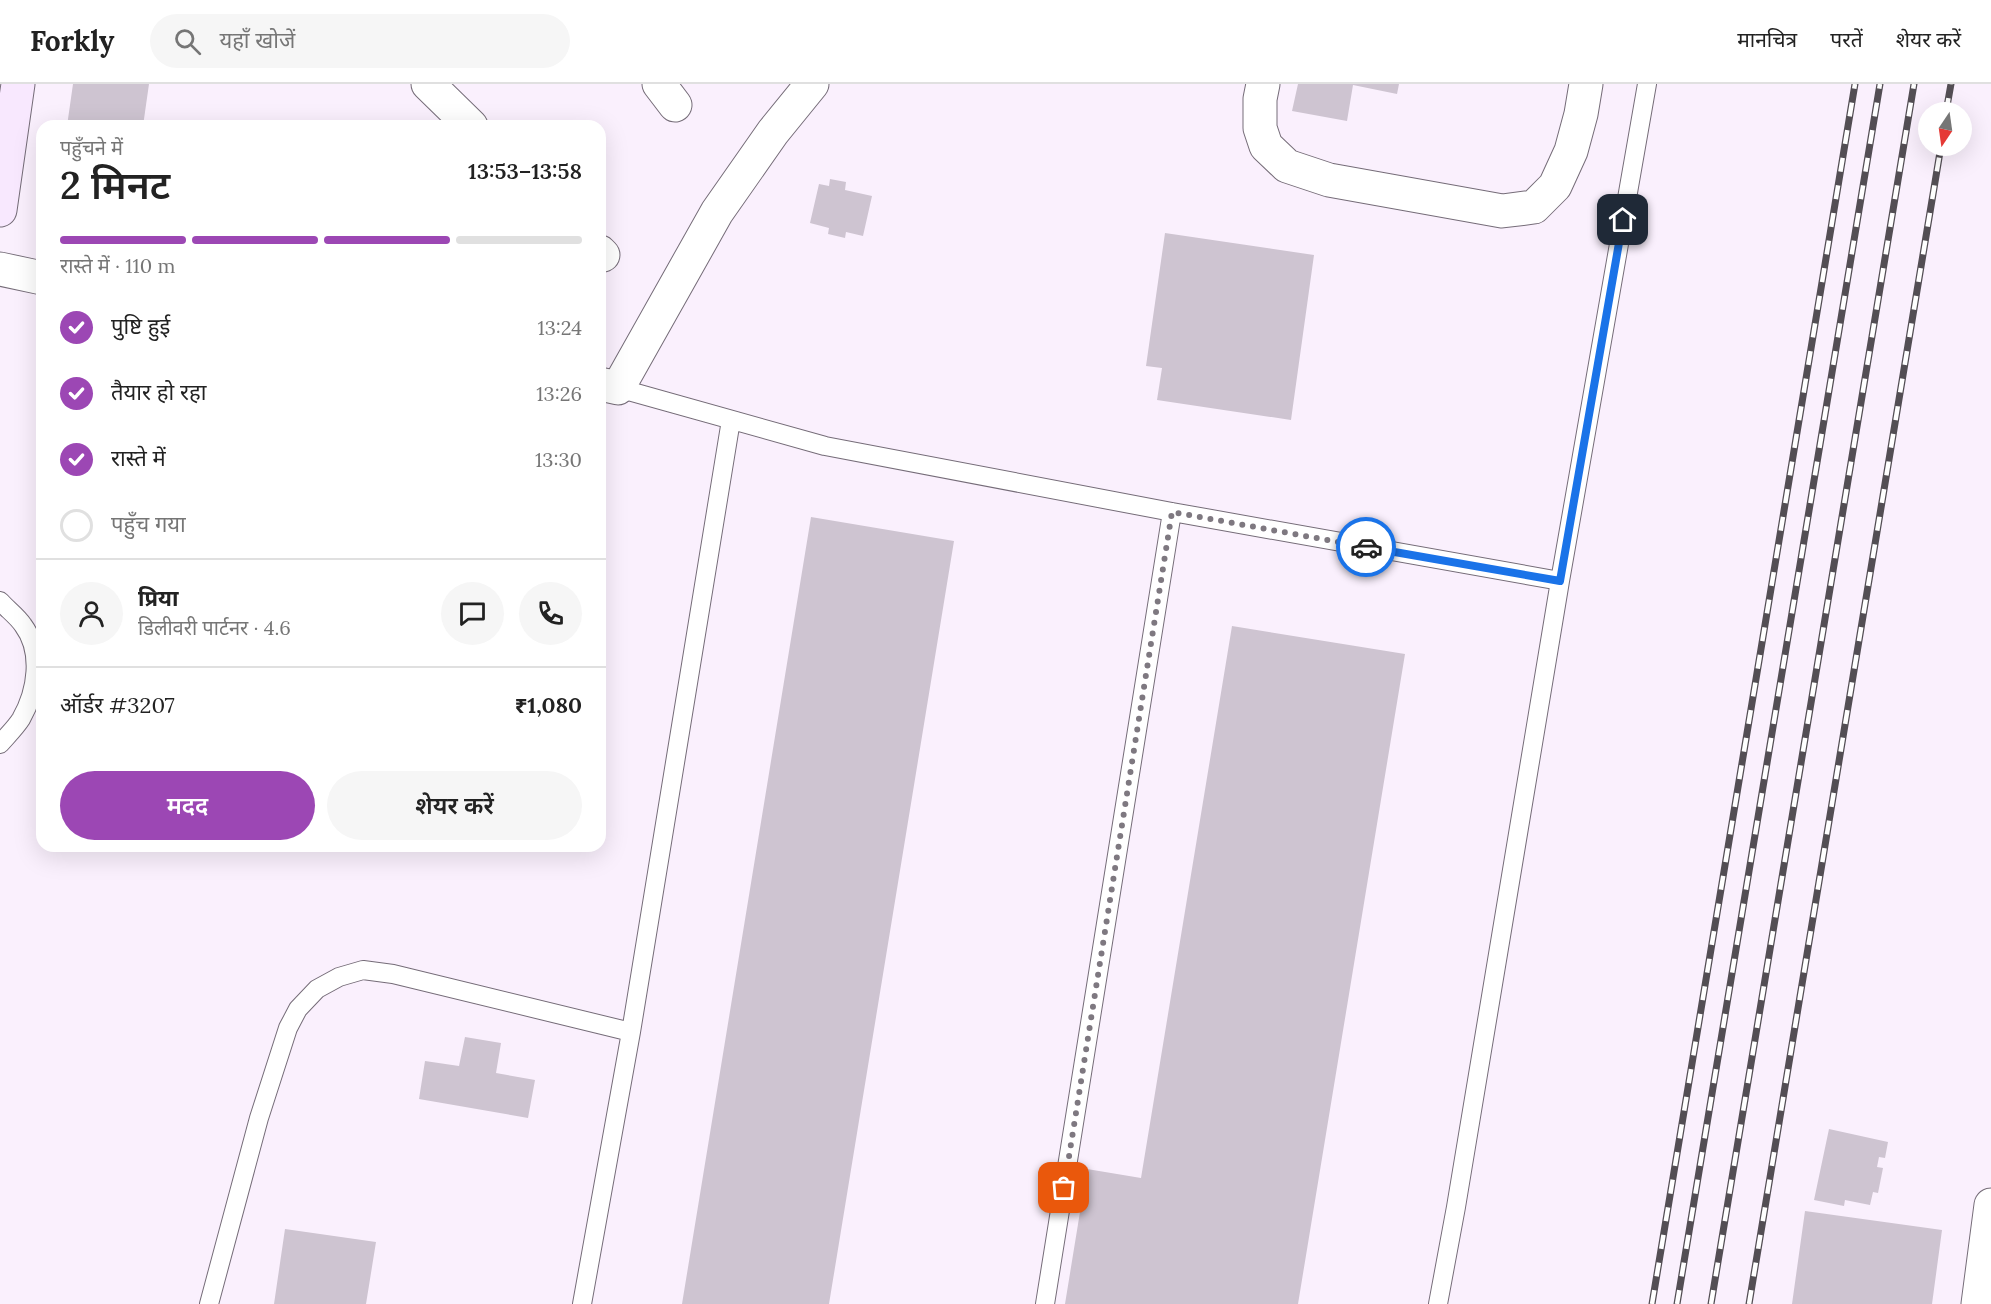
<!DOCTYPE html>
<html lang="hi">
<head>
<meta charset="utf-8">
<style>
	body { margin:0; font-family:Lora,"Noto Sans Devanagari",serif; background:#f6f6f6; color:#222; height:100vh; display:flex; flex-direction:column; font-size:22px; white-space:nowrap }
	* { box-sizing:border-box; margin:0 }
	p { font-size:20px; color:#767676 }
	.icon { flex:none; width:33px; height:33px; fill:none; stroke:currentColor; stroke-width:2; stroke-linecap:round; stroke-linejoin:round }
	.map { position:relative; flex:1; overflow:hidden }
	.panel { position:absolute; left:36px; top:36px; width:570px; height:732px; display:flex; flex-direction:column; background:#fff; border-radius:18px; box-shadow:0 6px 24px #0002 }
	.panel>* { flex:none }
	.needle { width:39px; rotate:193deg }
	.buttons { position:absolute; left:1918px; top:18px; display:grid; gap:12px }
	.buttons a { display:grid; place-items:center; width:54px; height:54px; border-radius:50%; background:#fff; box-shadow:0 6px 24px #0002; font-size:30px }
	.pin { position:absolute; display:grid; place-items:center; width:51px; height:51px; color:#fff; margin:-26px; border-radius:12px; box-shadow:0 3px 9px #0006 }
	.courier { position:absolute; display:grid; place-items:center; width:60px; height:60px; margin:-30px; border:4px solid #1a73e8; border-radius:50%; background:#fff; color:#222; box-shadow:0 2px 8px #0007 }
	.overview em { font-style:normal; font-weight:600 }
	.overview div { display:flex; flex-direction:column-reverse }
	.overview { display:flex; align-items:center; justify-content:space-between; height:102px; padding:0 24px }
	h1 { font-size:39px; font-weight:600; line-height:45px }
	.bar { display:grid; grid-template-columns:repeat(4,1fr); gap:9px 6px; align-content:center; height:72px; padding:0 24px }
	.bar i { height:8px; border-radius:4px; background:#e0e0e0 }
	.bar .active { background:#9c47b4 }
	.bar p { grid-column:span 4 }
	.line { display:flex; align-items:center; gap:15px; padding:0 24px; border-top:2px solid #e0e0e0 }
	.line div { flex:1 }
	.round { display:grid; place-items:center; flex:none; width:63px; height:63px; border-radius:32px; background:#f6f6f6 }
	ol { padding:0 24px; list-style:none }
	li { display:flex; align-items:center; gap:18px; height:66px }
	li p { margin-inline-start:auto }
	li .icon { padding:6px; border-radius:50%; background:#9c47b4; color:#fff; stroke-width:4 }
	li:last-child { color:#767676 }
	li i { width:33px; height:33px; border:3px solid #e0e0e0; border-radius:50% }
	.cta { display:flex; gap:12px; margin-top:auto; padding:12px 24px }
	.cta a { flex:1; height:69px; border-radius:36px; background:#9c47b4; color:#fff; font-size:24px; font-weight:600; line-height:69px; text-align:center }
	.cta a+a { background:#f6f6f6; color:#222 }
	header { display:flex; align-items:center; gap:36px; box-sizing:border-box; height:84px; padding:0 30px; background:#fff; border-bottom:2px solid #e0e0e0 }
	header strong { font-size:28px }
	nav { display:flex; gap:33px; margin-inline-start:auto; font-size:21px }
	.search { width:420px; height:54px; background:#f6f6f6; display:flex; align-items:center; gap:15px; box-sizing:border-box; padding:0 21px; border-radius:33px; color:#767676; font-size:22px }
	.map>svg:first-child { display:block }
	.building { fill:#cec4d1 }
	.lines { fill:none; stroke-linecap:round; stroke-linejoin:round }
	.lane-casing { stroke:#756c78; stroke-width:20 }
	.street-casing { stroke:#756c78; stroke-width:35 }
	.secondary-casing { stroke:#756c78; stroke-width:35 }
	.lane { stroke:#fff; stroke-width:18 }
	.street { stroke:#fff; stroke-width:33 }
	.secondary { stroke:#f8e8fe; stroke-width:33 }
	.rail-casing { stroke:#534e54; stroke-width:7 }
	.rail { stroke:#fff; stroke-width:4.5; stroke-dasharray:14; stroke-linecap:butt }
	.done { stroke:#7e7880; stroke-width:6; stroke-dasharray:0 10.8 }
	.route { stroke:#1a73e8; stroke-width:8 }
</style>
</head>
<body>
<header>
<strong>Forkly</strong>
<div class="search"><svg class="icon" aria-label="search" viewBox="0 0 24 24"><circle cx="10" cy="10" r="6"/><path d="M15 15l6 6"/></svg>यहाँ खोजें</div>
<nav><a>मानचित्र</a><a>परतें</a><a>शेयर करें</a></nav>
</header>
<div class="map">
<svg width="1991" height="1220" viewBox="0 0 1991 1220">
	<rect width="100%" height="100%" fill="#faf0fd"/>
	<path class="building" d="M73,0H149L143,42H67Z
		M1298,0H1399L1397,10L1353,1L1347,37L1292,27Z
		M830,95L846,98L845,106L872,112L863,152L846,148L845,154L828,150L829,144L810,139L819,100L829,102Z
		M1165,149L1314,171L1291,336L1157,316L1162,284L1146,282Z
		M811,433L954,457L829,1220H682Z
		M1232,542L1405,570L1298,1220H1065L1087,1085L1141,1094Z
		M465,953L501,959L496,989L535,996L528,1034L419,1015L425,977L459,982Z
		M1829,1045L1888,1058L1885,1074L1879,1073L1877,1083L1883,1084L1878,1109L1873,1108L1870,1121L1845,1116L1844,1122L1814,1116Z
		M1805,1127L1942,1146L1932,1220H1792Z
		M285,1145L376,1158L366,1220H274Z"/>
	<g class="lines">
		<g class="lane-casing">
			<path id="lane" d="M618,304L825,362L1172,428L1560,497
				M0,517C7,525 17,532 23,541C43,568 37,607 21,635C16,643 7,652 0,660
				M209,1220L259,1034L288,944L298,925L317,905L339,893L363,886L393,890L631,948
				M582,1220L631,948L731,336
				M1045,1220L1172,428
				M1438,1220L1456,1123L1560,497L1647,0"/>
		</g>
		<g class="street-casing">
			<path id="street" d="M428,0L471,42
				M659,0L675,21
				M1263,0L1260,15V44L1266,62L1287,82L1329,96L1502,127L1534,123L1555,102L1571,67L1581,30L1586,0
				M600,168L603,171
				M0,185L42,194
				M600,300L618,304L717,128L773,48L812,0
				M1978,1220L1991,1121"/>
		</g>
		<g class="secondary-casing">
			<path id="secondary" d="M0,126L18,0"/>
		</g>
		<use href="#lane" class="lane"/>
		<use href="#street" class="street"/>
		<use href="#secondary" class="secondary"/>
		<g class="rail-casing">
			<path id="rail" d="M1946,28L1951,0
				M1652,1220L1855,0
				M1677,1220L1880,0
				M1711,1220L1914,0
				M1749,1220L1941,62"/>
		</g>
		<use href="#rail" class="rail"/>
	</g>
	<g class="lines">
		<path class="done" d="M1064,1104L1172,428L1366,463"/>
		<path class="route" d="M1366,463L1560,497L1623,136"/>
	</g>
</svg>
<div class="buttons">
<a><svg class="needle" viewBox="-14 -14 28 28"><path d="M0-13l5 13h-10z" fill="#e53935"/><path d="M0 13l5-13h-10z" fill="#767676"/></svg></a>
</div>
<div class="pin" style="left:1064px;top:1104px;background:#ea580c"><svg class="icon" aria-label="bag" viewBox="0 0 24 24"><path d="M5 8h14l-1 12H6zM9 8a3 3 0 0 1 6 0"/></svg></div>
<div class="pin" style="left:1623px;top:136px;background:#1f2937"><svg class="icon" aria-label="home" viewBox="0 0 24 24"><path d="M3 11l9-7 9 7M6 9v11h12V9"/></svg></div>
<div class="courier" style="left:1366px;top:463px"><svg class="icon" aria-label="car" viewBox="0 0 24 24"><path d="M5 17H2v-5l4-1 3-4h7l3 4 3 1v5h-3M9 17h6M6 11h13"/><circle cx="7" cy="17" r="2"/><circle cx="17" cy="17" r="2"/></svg></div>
<section class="panel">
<div class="overview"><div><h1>2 मिनट</h1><p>पहुँचने में</p></div><em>13:53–13:58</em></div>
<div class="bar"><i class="active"></i><i class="active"></i><i class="active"></i><i></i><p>रास्ते में · 110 m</p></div>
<ol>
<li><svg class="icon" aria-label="check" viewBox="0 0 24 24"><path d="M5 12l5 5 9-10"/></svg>पुष्टि हुई<p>13:24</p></li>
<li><svg class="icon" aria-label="check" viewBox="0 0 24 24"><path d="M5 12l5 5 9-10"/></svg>तैयार हो रहा<p>13:26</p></li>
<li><svg class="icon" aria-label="check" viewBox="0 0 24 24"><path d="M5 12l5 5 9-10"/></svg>रास्ते में<p>13:30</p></li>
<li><i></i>पहुँच गया</li>
</ol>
<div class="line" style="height:108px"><a class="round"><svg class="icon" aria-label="person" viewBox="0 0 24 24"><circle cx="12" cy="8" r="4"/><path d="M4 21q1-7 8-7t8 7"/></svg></a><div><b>प्रिया</b><p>डिलीवरी पार्टनर · 4.6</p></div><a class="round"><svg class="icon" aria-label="chat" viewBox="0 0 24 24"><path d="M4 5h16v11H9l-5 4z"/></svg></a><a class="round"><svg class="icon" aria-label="phone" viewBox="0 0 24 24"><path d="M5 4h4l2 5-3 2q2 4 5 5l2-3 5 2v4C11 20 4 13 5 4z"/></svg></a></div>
<div class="line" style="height:78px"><div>ऑर्डर #3207</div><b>₹1,080</b></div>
<div class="cta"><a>मदद</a><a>शेयर करें</a></div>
</section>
</div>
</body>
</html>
